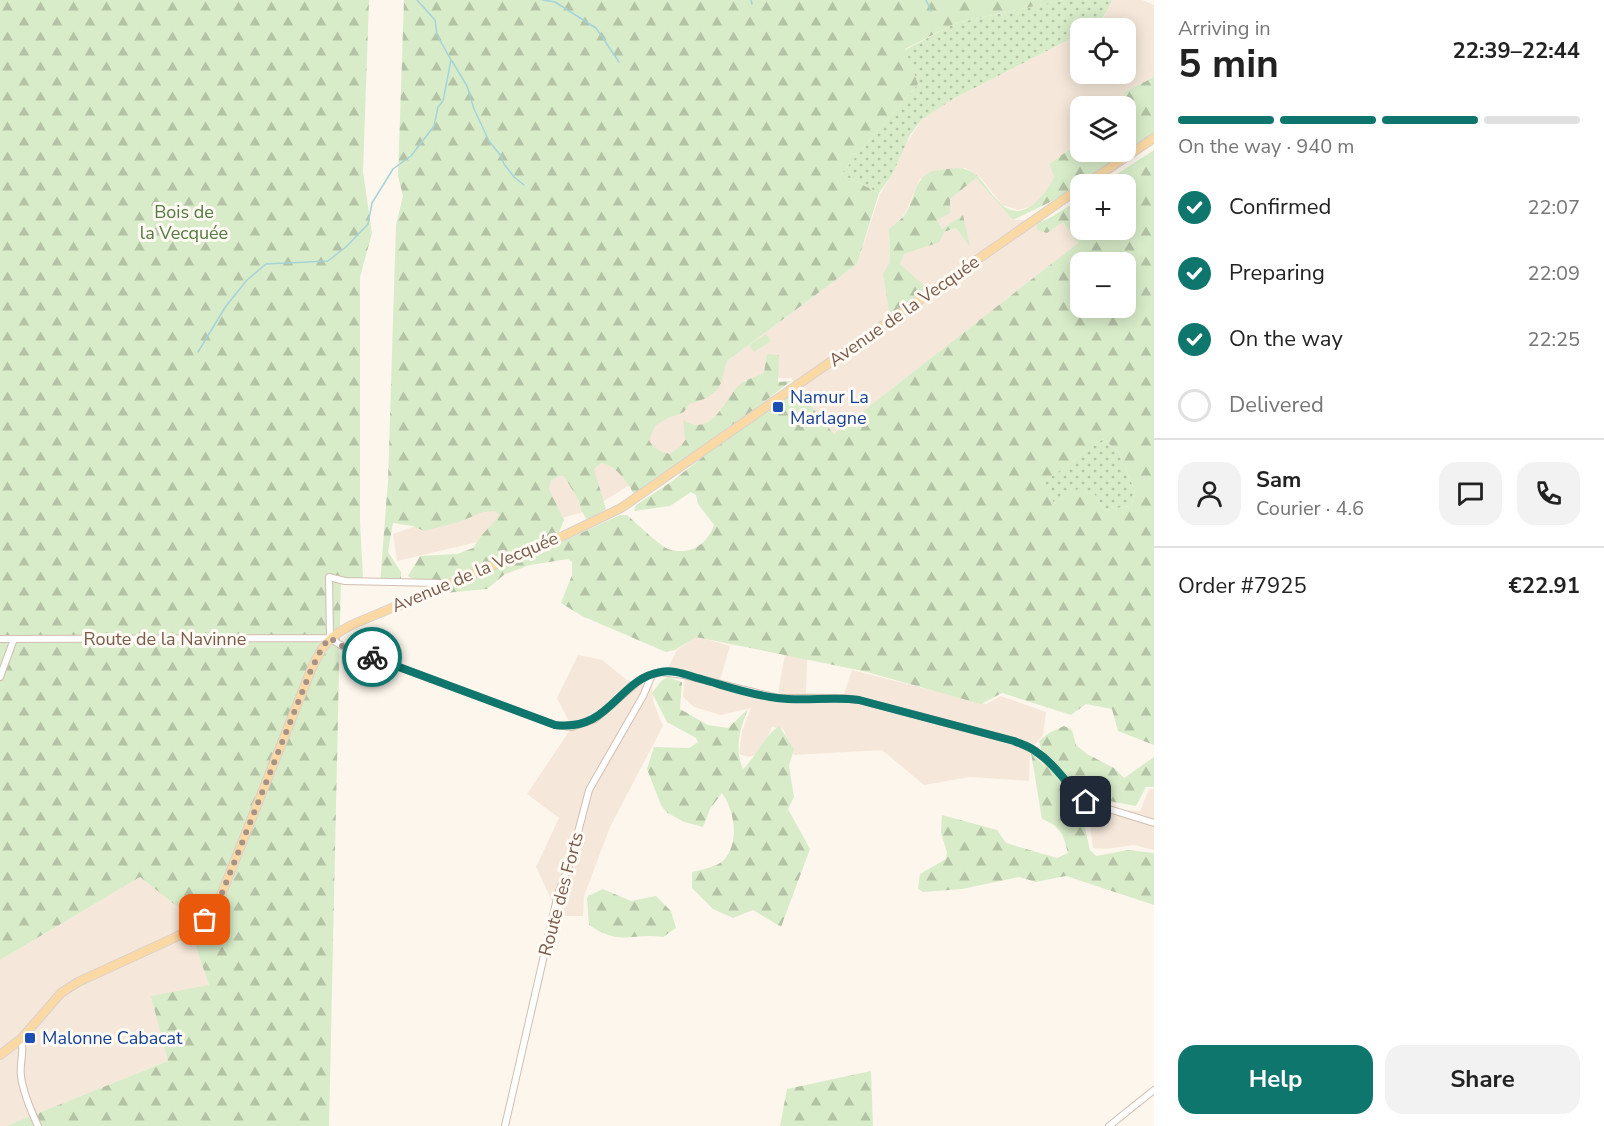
<!DOCTYPE html>
<html lang="en">
<head>
<meta charset="utf-8">
<style>
	body { margin:0; font-family:"Nunito Sans",sans-serif; background:#f2f2f2; color:#222; height:100vh; display:flex; flex-direction:column; font-size:22px; white-space:nowrap }
	* { box-sizing:border-box; margin:0 }
	p { font-size:20px; color:#767676 }
	.icon { flex:none; width:33px; height:33px; fill:none; stroke:currentColor; stroke-width:2; stroke-linecap:round; stroke-linejoin:round }
	.map { position:relative; flex:1; overflow:hidden }
	.details { display:flex; flex-direction:column; background:#fff; width:450px }
	.details>* { flex:none }
	.buttons { position:absolute; left:1070px; top:18px; display:grid; gap:12px }
	.buttons a { display:grid; place-items:center; width:66px; height:66px; border-radius:12px; background:#fff; box-shadow:0 3px 15px #0003; font-size:30px }
	.pin { position:absolute; display:grid; place-items:center; width:51px; height:51px; color:#fff; margin:-26px; border-radius:12px; box-shadow:0 3px 9px #0006 }
	.courier { position:absolute; display:grid; place-items:center; width:60px; height:60px; margin:-30px; border:4px solid #0f766e; border-radius:50%; background:#fff; color:#222; box-shadow:0 2px 8px #0007 }
	.head em { font-style:normal; font-weight:700 }
	.head div { display:flex; flex-direction:column-reverse }
	.head { display:flex; align-items:center; justify-content:space-between; height:102px; padding:0 24px }
	h1 { font-size:39px; font-weight:700; line-height:45px }
	.bar { display:grid; grid-template-columns:repeat(4,1fr); gap:9px 6px; align-content:center; height:72px; padding:0 24px }
	.bar i { height:8px; border-radius:4px; background:#e0e0e0 }
	.bar .current { background:#0f766e }
	.bar p { grid-column:span 4 }
	.line { display:flex; align-items:center; gap:15px; padding:0 24px; border-top:2px solid #e0e0e0 }
	.line div { flex:1 }
	.round { display:grid; place-items:center; flex:none; width:63px; height:63px; border-radius:18px; background:#f2f2f2 }
	ol { padding:0 24px; list-style:none }
	li { display:flex; align-items:center; gap:18px; height:66px }
	li p { margin-inline-start:auto }
	li .icon { padding:6px; border-radius:50%; background:#0f766e; color:#fff; stroke-width:4 }
	li:last-child { color:#767676 }
	li i { width:33px; height:33px; border:3px solid #e0e0e0; border-radius:50% }
	.action { display:flex; gap:12px; margin-top:auto; padding:12px 24px }
	.action a { flex:1; height:69px; border-radius:18px; background:#0f766e; color:#fff; font-size:24px; font-weight:700; line-height:69px; text-align:center }
	.action a+a { background:#f2f2f2; color:#222 }
	main { display:flex; flex:1; min-height:0 }
	.map>svg:first-child { display:block }
	.residential { fill:#f5e8da }
	.grass { fill:url(#grass-dots) }
	.forest { fill:url(#forest-firs); fill-rule:evenodd }
	.garden { fill:#d8ecc9 }
	.lines { fill:none; stroke-linecap:round; stroke-linejoin:round }
	.stream { stroke:#a5d3da; stroke-width:1.5 }
	.minor-casing { stroke:#d1beb0; stroke-width:8 }
	.major-casing { stroke:#dad1cd; stroke-width:10 }
	.minor { stroke:#fff; stroke-width:6 }
	.major { stroke:#fbd9a5; stroke-width:8 }
	.done { stroke:#a89285; stroke-width:6; stroke-dasharray:0 10.8 }
	.route { stroke:#0f766e; stroke-width:8 }
	.transit-dot { fill:#1a4fb4; stroke:#fffaf3; stroke-width:2 }
	.labels { text-anchor:middle; dominant-baseline:central; stroke-width:6; stroke-linejoin:round; paint-order:stroke }
	.park-label { font-size:18px; fill:#537a41; stroke:#fffaf3 }
	.street-label { font-size:18px; fill:#7a5c4d; stroke:#fffaf3 }
	.transit-label { font-size:18px; fill:#164399; stroke:#fffaf3; text-anchor:start }
</style>
</head>
<body>
<main>
<div class="map">
<svg width="1154" height="1126" viewBox="0 0 1154 1126">
	<defs>
		<pattern id="grass-dots" width="8" height="8" patternUnits="userSpaceOnUse" patternTransform="scale(1.5)"><rect width="8" height="8" fill="#d8ecc9"/><path d="M2 2h.1M6 6h.1" fill="none" stroke="#b4c2a5" stroke-width="1.8" stroke-linecap="round"/></pattern>
		<pattern id="forest-firs" width="22" height="20" patternUnits="userSpaceOnUse" patternTransform="scale(1.5)"><rect width="22" height="20" fill="#d8ecc9"/><path d="M5 1l3.5 6h-7zM16 11l3.5 6h-7z" fill="#b4c2a5"/></pattern>
	</defs>
	<rect width="100%" height="100%" fill="#fdf6ec"/>
	<path class="residential" d="M1112,0H1142L1154,5V77L1125,92L1121,106H1080V142L1049,164L1054,177L1048,191L1035,205L1019,210L1002,205L981,178L966,168L920,179L905,214L889,229L890,262L899,264L904,254L940,242L944,232L956,228L969,245L962,216L942,229L937,220L949,199L976,178L1013,220L1062,221L1078,243L834,434L797,389L791,378L745,380L716,427L663,464L590,510L482,541L397,561L393,534L534,485L727,361L857,264L880,194L892,175L904,147L922,119L938,107L1080,34V74H1125V28H1090L1103,19Z
		M696,636L730,646L720,680L737,686L778,694L785,654L807,659L806,693L844,694L852,670L986,704L1001,696L1046,712L1043,735L1030,750L1029,781L970,777L924,785L882,750L794,755L783,729L772,727L760,754L748,757L739,754L742,731L751,708L721,715L694,707L683,697L685,673L668,668L677,650Z
		M578,655L602,660L627,680L652,686L653,701L663,726L610,827L584,896L583,916H559L536,867L559,818L527,794L572,727L557,698Z
		M1149,789H1154V850L1134,845L1106,849L1093,848L1089,817L1102,808L1140,811Z
		M140,877L184,912L209,985L168,1061L6,1126H0V960Z"/>
	<path class="grass" d="M1063,0H1112C1105,16 1099,28 1080,28V34L953,99L922,119L910,135L892,175L879,193L841,174L918,84L905,50L956,23Z
		M1103,439L1118,451L1135,491L1131,506L1104,510L1093,492L1053,503L1044,482Z"/>
	<path class="forest" d="M0,0H369L363,172L372,233L360,277V522L363,578H341L329,1126H6L168,1061L151,996L209,985L184,912L140,877L0,960Z
		M404,0H1063L956,23L905,49L918,84L841,174L879,193L857,264L727,361L721,383L717,390L707,398L689,404L684,412L668,418L655,426L649,440C654,450 660,451 670,454L681,446L686,439L685,437L683,420C712,438 723,402 738,386C744,380 756,377 764,373L767,354L779,355L778,382L791,381L705,448L636,497C629,485 616,464 601,463L594,469L606,509L587,520L581,510L579,501L564,476H559L551,480L549,489L564,520L559,532L540,542L444,580C432,583 419,584 408,576L420,556L457,554L473,548L482,535L500,515L494,511L483,512L459,522L424,531L413,526L393,523L388,552L401,572V582L380,584L388,481L396,225L403,196L398,176Z
		M1154,77V134L1075,190L1013,220L976,178L950,199V213L937,220L942,229L963,215L970,247L956,228L944,232L940,242L904,254L900,264L928,289L890,316L883,274L890,262L889,229C894,224 902,219 906,213C915,198 914,178 933,171C937,170 942,170 947,169C980,164 981,185 1001,204C1023,224 1045,196 1054,177L1049,164L1080,142V152H1125V106H1121L1125,92Z
		M1154,150V745L1118,731L1112,709L1086,704L1071,715L1002,693L981,704L863,671L696,637L675,650L666,652L582,616L561,603L572,575V562L568,559L530,565L505,574L487,589L445,593L392,614L486,570L540,552L620,515H627C635,522 660,546 668,549C690,556 707,545 714,525L698,504L696,495L691,492L670,506L634,511L636,505L671,482L718,445L797,389L834,434L1078,243L1063,222L1047,233L1037,230V224L1053,216L1080,199V230H1125V184H1102ZM1080,262H1125V308H1080ZM1103,439L1118,451L1135,491L1131,506L1104,510L1093,492L1080,488L1054,503L1044,482Z
		M668,677L682,682L680,709L708,725L728,728L748,709C740,729 734,748 743,769C758,755 762,738 779,726L794,749L789,766L794,797L788,809L810,849L781,927L753,910L733,918L713,909L692,888V872C701,870 716,867 723,861C740,843 735,811 722,793L710,809L703,827L684,822L666,812L661,805L647,769L654,747L689,748L698,742L696,738L667,722L652,693L661,681Z
		M1064,726L1072,730L1076,745L1087,754L1114,768L1124,778L1154,757V787H1146L1136,806L1098,799L1082,815L1090,850L1096,856L1128,850L1154,853V905L1066,876L1036,882L1019,877L962,889L923,892L918,889L920,874L946,859L947,852L941,833L942,815L997,830L1006,843L1057,858L1068,853C1063,834 1062,827 1042,819L1031,753L1045,766L1039,741L1049,733Z
		M603,889L631,901L656,896L671,911L676,928L663,937C630,932 622,947 589,925L587,899L588,896Z
		M871,1071L873,1126H780L787,1089Z"/>
	<path class="garden" d="M766,334L771,341L754,352L749,345Z"/>
	<g class="lines">
		<path class="stream" d="M543,0L555,2L596,28L619,62
			M751,0L752,4
			M926,0L931,11
			M452,61L467,86L474,109L489,141L501,156L504,164L514,177L524,185
			M198,352L226,306L247,280L266,264L328,261L347,246L368,224L372,203L393,169L411,156L434,126L438,107L443,101L451,60L437,35L435,20L417,0"/>
		<g class="minor-casing">
			<path id="minor" d="M330,638L342,646L555,725L572,727L595,719L641,679L660,672L684,675L778,698H843L859,700L1014,741L1036,751L1057,770L1076,793L1086,802L1154,823
				M330,638L329,577L345,581L438,583L444,586
				M0,639L330,638
				M0,677L14,639
				M21,1039C25,1050 19,1064 21,1076C23,1093 31,1111 38,1126
				M505,1126L558,894L570,863L589,790L643,696L652,675
				M1109,1126L1154,1090"/>
		</g>
		<g class="major-casing">
			<path id="major" d="M1086,184L1154,138
				M0,1055L21,1039L61,993L78,982L176,937L205,920L222,893L311,670C322,645 330,635 356,623L563,536L621,508L1080,188"/>
		</g>
		<use href="#minor" class="minor"/>
		<use href="#major" class="major"/>
	</g>
	<g class="lines">
		<path class="done" d="M205,920L222,893L311,670L323,646L330,638L342,646L372,657"/>
		<path class="route" d="M372,657L555,725C611,732 617,679 661,672C674,669 689,676 701,679C726,686 751,695 777,698C804,702 832,696 859,700L1014,741C1021,744 1029,746 1035,751C1056,764 1068,787 1086,802"/>
	</g>
	<g class="transit-dot">
		<rect x="772" y="401" width="12" height="12" rx="3"/>
		<rect x="24" y="1032" width="12" height="12" rx="3"/>
	</g>
	<g class="labels">
		<g class="park-label">
			<text x="184" y="212">Bois de<tspan x="184" dy="21">la Vecquée</tspan></text>
		</g>
		<g class="street-label">
			<text transform="translate(904 311) rotate(-35)">Avenue de la Vecquée</text>
			<text transform="translate(475 572) rotate(-23)">Avenue de la Vecquée</text>
			<text x="165" y="639">Route de la Navinne</text>
			<text transform="translate(561 894) rotate(-75)">Route des Forts</text>
		</g>
		<g class="transit-label">
			<text x="790" y="397">Namur La<tspan x="790" dy="21">Marlagne</tspan></text>
			<text x="42" y="1038">Malonne Cabacat</text>
		</g>
	</g>
</svg>
<div class="buttons">
<a><svg class="icon" aria-label="locate" viewBox="0 0 24 24"><circle cx="12" cy="12" r="6"/><path d="M12 2v4M12 18v4M2 12h4M18 12h4"/></svg></a>
<a><svg class="icon" aria-label="layers" viewBox="0 0 24 24"><path d="M12 4l9 5-9 5-9-5zM3 14l9 5 9-5"/></svg></a>
<a>+</a>
<a>−</a>
</div>
<div class="pin" style="left:205px;top:920px;background:#ea580c"><svg class="icon" aria-label="bag" viewBox="0 0 24 24"><path d="M5 8h14l-1 12H6zM9 8a3 3 0 0 1 6 0"/></svg></div>
<div class="pin" style="left:1086px;top:802px;background:#1f2937"><svg class="icon" aria-label="home" viewBox="0 0 24 24"><path d="M3 11l9-7 9 7M6 9v11h12V9"/></svg></div>
<div class="courier" style="left:372px;top:657px"><svg class="icon" aria-label="bike" viewBox="0 0 24 24"><circle cx="6" cy="16" r="4"/><circle cx="18" cy="16" r="4"/><path d="M6 16l4-8h5l3 8M10 8l3 8H6M13 5h3"/></svg></div>
</div>
<section class="details">
<div class="head"><div><h1>5 min</h1><p>Arriving in</p></div><em>22:39–22:44</em></div>
<div class="bar"><i class="current"></i><i class="current"></i><i class="current"></i><i></i><p>On the way · 940 m</p></div>
<ol>
<li><svg class="icon" aria-label="check" viewBox="0 0 24 24"><path d="M5 12l5 5 9-10"/></svg>Confirmed<p>22:07</p></li>
<li><svg class="icon" aria-label="check" viewBox="0 0 24 24"><path d="M5 12l5 5 9-10"/></svg>Preparing<p>22:09</p></li>
<li><svg class="icon" aria-label="check" viewBox="0 0 24 24"><path d="M5 12l5 5 9-10"/></svg>On the way<p>22:25</p></li>
<li><i></i>Delivered</li>
</ol>
<div class="line" style="height:108px"><a class="round"><svg class="icon" aria-label="person" viewBox="0 0 24 24"><circle cx="12" cy="8" r="4"/><path d="M4 21q1-7 8-7t8 7"/></svg></a><div><b>Sam</b><p>Courier · 4.6</p></div><a class="round"><svg class="icon" aria-label="chat" viewBox="0 0 24 24"><path d="M4 5h16v11H9l-5 4z"/></svg></a><a class="round"><svg class="icon" aria-label="phone" viewBox="0 0 24 24"><path d="M5 4h4l2 5-3 2q2 4 5 5l2-3 5 2v4C11 20 4 13 5 4z"/></svg></a></div>
<div class="line" style="height:78px"><div>Order #7925</div><b>€22.91</b></div>
<div class="action"><a>Help</a><a>Share</a></div>
</section>
</main>
</body>
</html>
